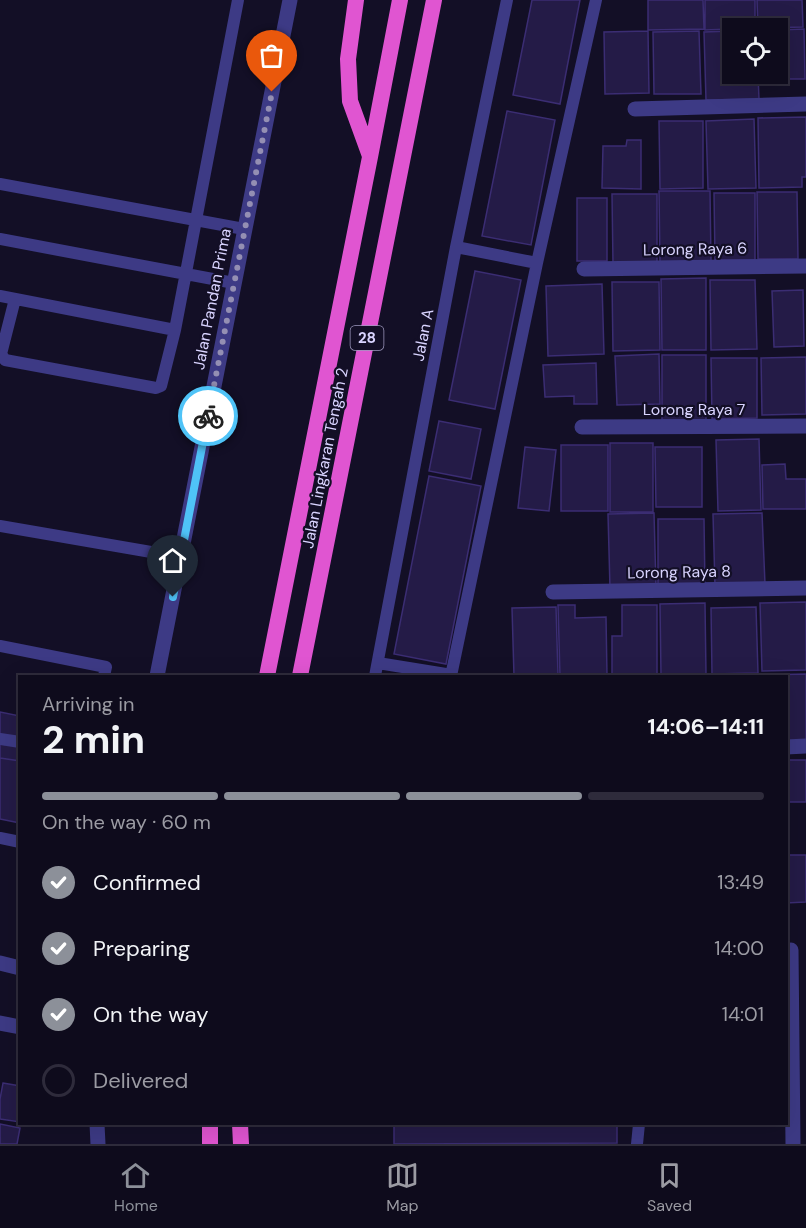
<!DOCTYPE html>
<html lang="en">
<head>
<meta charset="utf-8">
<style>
	body { margin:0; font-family:"DM Sans",sans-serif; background:#1c1929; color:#f1f3f6; height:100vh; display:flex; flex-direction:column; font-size:22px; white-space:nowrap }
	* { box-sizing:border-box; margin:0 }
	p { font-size:20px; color:#9b9ba3 }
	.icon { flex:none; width:33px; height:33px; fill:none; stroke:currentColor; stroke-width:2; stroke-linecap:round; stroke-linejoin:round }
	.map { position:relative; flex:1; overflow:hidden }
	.details { position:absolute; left:18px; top:675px; width:770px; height:450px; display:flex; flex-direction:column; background:#0e0b1c; border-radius:0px; box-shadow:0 6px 24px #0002,0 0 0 2px #2e2b3b }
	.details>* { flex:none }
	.fabs { position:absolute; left:722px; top:18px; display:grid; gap:12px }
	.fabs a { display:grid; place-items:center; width:66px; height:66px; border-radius:0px; background:#0e0b1c; box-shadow:0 6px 24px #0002,0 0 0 2px #2e2b3b; font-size:30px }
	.pin { position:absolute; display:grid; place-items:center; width:51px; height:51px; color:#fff; margin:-62px -26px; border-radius:50% 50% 50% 0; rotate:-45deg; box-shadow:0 0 6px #0007 }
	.pin .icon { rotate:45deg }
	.courier { position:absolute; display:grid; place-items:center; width:60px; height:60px; margin:-30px; border:4px solid #4fc3f7; border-radius:50%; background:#fff; color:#222; box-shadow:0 2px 8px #0007 }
	.summary em { font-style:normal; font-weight:700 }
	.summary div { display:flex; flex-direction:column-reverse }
	.summary { display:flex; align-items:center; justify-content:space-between; height:102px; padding:0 24px }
	h1 { font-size:39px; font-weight:700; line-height:45px }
	.bar { display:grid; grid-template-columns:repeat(4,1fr); gap:9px 6px; align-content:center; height:72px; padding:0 24px }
	.bar i { height:8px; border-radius:4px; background:#2e2b3b }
	.bar .selected { background:#8c9099 }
	.bar p { grid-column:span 4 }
	ol { padding:0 24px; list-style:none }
	li { display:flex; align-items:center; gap:18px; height:66px }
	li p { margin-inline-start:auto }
	li .icon { padding:6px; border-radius:50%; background:#8c9099; color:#fff; stroke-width:4 }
	li:last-child { color:#9b9ba3 }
	li i { width:33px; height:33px; border:3px solid #2e2b3b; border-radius:50% }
	.tab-bar { display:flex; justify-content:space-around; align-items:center; height:84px; border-top:2px solid #2e2b3b; background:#0e0b1c; font-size:16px; color:#9b9ba3 }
	.tab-bar a { display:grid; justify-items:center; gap:3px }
	.tab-bar .selected { color:#8c9099 }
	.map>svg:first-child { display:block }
	.building { fill:#241b47; stroke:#3b2d73; stroke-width:1.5 }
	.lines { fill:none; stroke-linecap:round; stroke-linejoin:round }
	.service { stroke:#3d3a85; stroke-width:12 }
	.minor { stroke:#3d3a85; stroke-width:15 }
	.trunk { stroke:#e055d1; stroke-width:16 }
	.done { stroke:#948fb3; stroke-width:6; stroke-dasharray:0 10.8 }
	.route { stroke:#4fc3f7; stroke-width:8 }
	.labels { text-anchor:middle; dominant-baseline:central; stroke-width:4.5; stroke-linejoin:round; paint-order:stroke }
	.shield { fill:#130f26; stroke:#9e99be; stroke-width:1.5 }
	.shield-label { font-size:15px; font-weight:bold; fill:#d9d4ff }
	.street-label { font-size:16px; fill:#d9d4ff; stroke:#130f26 }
</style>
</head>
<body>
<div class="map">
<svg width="806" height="1144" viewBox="0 0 806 1144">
	<rect width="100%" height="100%" fill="#130f26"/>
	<path class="building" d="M532,0H580L560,104L513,95Z
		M648,0H703L704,29L648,30Z
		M705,0H755V28L705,30Z
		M757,0H802L803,27L758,28Z
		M804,29L805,79H761V74H777V30Z
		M648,31L649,93L605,94L604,32Z
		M699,31L701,94H654L653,32Z
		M732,31V74H758L759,99L706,100L704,32Z
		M507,111L555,120L531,245L482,236Z
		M806,117V177H802V187L759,188L758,118Z
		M754,119L756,188L708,189L706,121Z
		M659,121H703V188L660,189Z
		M627,140H641V189L602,188L603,146H626Z
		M659,191H710L711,261L660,262Z
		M757,192H797L798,259H758Z
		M714,193H755V260H715Z
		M612,194H657V264H613Z
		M577,198H607V261H577Z
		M475,271L521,280L495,409L449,400Z
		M706,278V350H662L661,279Z
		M710,280H755L757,349L711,350Z
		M612,282H659L660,350L613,351Z
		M602,284L604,354L548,356L546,286Z
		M803,290L804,346L774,347L772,291Z
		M659,354L660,404L617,405L615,356Z
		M662,355H706V420H662Z
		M806,357V414L762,415L761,358Z
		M711,358H757V418L712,419Z
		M596,363L597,404H574V396L545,397L543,365Z
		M439,421L481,429L471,479L429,471Z
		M759,439L761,510L718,511L716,440Z
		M610,443H653V512H610Z
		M561,445H608V511H561Z
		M525,447L556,450L549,511L518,508Z
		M655,447H702V507H656Z
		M785,464L786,479H806V509H763L762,465Z
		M429,476L481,486L446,664L394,654Z
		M654,513L656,587L610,588L608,514Z
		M762,513L765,584L715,586L713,514Z
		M658,519H704L705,588H658Z
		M806,602V670L762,671L760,603Z
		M705,603L706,674L661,675L660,604Z
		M558,605H575V618L606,617L607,675L560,676Z
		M622,605H657V676H612V636H622Z
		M556,607L558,675L514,676L512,608Z
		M756,607L758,673L712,674L711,608Z
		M806,674V743L786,744V676H761V675Z
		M0,712L20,716V761L0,758Z
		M0,758L20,761V823L0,819Z
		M786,760H806V802H786Z
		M786,855H806V902L786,903Z
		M3,1083L20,1086V1122L0,1119V1099Z
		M0,1124L20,1128L17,1144H0Z
		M394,1124H617V1143L394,1144Z"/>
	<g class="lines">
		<path class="service" d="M0,184L244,229
			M0,239L234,283
			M456,247L537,263
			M0,296L175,330L238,0
			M15,299L1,354L5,360L156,388L161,386L175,330
			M0,526L180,557
			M0,646L106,667L104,676
			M378,663L452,675
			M375,676L456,247L507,0
			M451,676L537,263L596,0
			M0,739L20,742
			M0,838L20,842
			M637,1144L639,1124"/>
		<path class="minor" d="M635,109L806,104
			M584,269L806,266
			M582,427L806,426
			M553,592L806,588
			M157,676L290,0
			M786,747L806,746
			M791,950L793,1144
			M0,963L20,968
			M0,1023L20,1027
			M97,1124L98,1144"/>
		<path class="trunk" d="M356,0L348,59L350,101L370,156
			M267,676L370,157L400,0
			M300,676L434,0
			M210,1124V1144
			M240,1124L241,1144"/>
	</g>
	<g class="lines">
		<path class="done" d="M208,416L272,92"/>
		<path class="route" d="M173,597L208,416"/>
	</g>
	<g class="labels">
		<rect class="shield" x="350.5" y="326" width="33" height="24" rx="4.5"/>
		<g class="shield-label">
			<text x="367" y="338">28</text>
		</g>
		<g class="street-label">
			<text transform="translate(695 249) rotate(-1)">Lorong Raya 6</text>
			<text transform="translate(212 299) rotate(-79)">Jalan Pandan Prima</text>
			<text transform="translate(423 335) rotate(-79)">Jalan A</text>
			<text x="694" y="409">Lorong Raya 7</text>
			<text transform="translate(325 458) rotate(-79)">Jalan Lingkaran Tengah 2</text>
			<text transform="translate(679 572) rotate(-1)">Lorong Raya 8</text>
		</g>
	</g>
</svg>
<div class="fabs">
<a><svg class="icon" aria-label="locate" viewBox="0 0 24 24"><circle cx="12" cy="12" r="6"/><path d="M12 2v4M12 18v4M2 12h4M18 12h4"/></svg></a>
</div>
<div class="pin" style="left:272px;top:92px;background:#ea580c"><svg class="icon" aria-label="bag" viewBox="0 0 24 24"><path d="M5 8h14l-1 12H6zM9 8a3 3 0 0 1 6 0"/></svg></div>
<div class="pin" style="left:173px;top:597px;background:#1f2937"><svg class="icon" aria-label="home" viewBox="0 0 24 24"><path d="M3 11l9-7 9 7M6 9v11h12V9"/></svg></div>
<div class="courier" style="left:208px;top:416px"><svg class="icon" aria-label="bike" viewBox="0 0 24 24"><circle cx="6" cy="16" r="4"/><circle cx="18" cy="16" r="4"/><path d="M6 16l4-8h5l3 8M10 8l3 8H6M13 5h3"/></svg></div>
<section class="details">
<div class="summary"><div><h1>2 min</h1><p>Arriving in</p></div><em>14:06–14:11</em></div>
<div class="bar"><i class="selected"></i><i class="selected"></i><i class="selected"></i><i></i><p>On the way · 60 m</p></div>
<ol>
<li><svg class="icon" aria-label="check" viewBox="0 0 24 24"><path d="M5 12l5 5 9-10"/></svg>Confirmed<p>13:49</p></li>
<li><svg class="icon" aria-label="check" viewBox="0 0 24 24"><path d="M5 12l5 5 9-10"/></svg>Preparing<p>14:00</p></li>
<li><svg class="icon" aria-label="check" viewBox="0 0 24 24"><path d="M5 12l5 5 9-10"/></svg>On the way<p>14:01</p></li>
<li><i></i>Delivered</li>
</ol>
</section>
</div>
<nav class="tab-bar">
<a class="selected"><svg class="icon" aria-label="home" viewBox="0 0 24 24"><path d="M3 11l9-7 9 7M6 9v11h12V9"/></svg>Home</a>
<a><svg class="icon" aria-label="map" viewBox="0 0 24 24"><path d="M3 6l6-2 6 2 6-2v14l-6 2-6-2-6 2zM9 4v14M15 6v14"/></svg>Map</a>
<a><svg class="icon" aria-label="saved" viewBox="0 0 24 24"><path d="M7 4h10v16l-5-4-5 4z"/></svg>Saved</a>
</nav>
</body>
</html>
